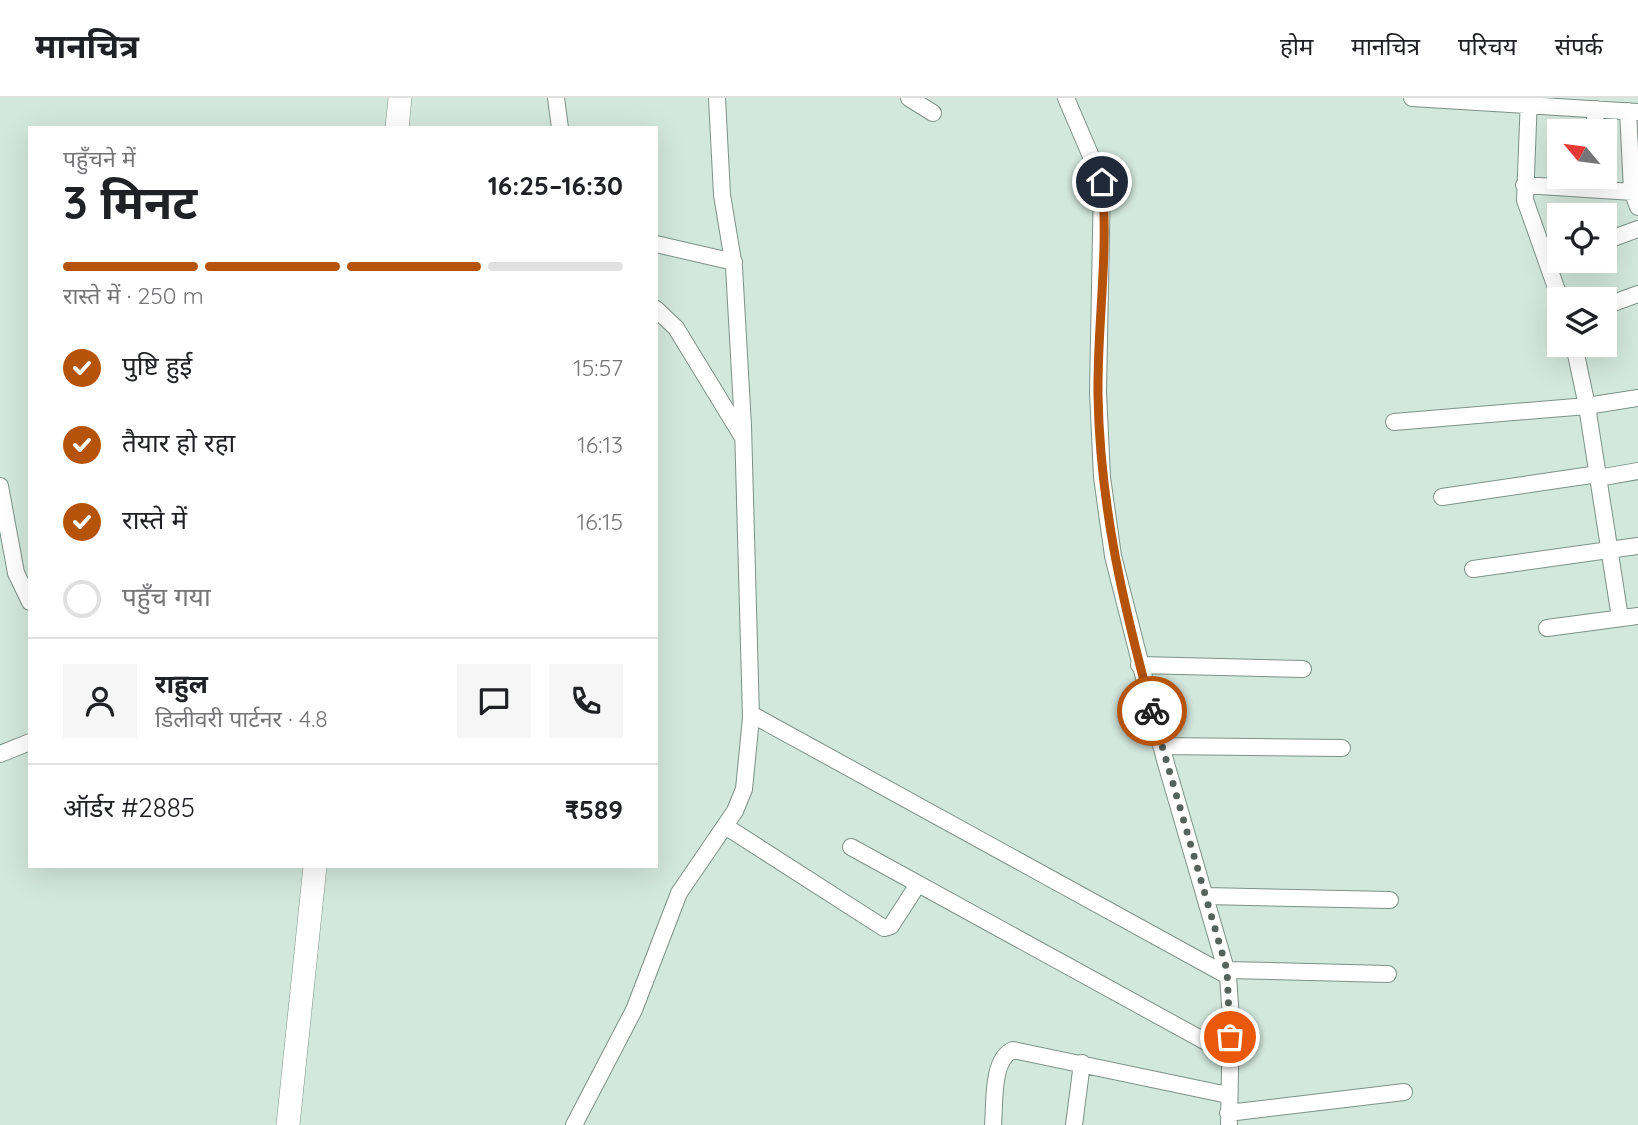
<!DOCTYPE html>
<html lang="hi">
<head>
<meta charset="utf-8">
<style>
	body { margin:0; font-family:Quicksand,"Noto Sans Devanagari",sans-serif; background:#f6f6f6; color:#202124; height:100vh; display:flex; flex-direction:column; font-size:26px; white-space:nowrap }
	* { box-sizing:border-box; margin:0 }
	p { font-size:23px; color:#757577 }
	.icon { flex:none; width:38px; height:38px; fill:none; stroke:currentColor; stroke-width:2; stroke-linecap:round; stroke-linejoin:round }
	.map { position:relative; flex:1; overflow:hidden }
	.sheet { position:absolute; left:28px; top:28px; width:630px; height:742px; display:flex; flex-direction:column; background:#fff; border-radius:0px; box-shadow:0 7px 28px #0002 }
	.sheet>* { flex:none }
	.needle { width:46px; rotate:299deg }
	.fabs { position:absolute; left:1547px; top:21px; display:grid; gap:14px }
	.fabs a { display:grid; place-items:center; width:70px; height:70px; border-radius:0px; background:#fff; box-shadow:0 7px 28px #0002; font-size:35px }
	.pin { position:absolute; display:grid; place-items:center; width:60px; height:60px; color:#fff; margin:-30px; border:4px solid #fff; border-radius:50%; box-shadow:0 2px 7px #0007 }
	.courier { position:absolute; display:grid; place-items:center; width:70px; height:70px; margin:-35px; border:5px solid #b45309; border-radius:50%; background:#fff; color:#222; box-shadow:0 2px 9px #0007 }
	.overview em { font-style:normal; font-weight:700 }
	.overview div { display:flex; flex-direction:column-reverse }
	.overview { display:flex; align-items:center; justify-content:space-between; height:119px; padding:0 35px }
	h1 { font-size:46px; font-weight:700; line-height:52px }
	.bar { display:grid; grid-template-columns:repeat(4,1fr); gap:10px 7px; align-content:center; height:84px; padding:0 35px }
	.bar i { height:9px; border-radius:5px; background:#e0e0e0 }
	.bar .active { background:#b45309 }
	.bar p { grid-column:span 4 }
	.line { display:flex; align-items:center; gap:18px; padding:0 35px; border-top:2px solid #e0e0e0 }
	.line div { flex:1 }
	.round { display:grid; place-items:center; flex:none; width:74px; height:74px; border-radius:0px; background:#f6f6f6 }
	ol { padding:0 35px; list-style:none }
	li { display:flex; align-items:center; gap:21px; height:77px }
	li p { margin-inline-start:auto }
	li .icon { padding:7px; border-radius:50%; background:#b45309; color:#fff; stroke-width:4 }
	li:last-child { color:#757577 }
	li i { width:38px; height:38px; border:4px solid #e0e0e0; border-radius:50% }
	header { display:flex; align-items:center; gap:42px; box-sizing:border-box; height:98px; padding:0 35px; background:#fff; border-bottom:2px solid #e0e0e0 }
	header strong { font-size:33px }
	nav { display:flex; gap:38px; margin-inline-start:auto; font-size:24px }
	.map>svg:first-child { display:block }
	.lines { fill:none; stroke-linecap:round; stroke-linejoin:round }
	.minor-casing { stroke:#7d9188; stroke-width:18 }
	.highway-casing { stroke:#7d9188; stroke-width:24 }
	.minor { stroke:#fff; stroke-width:16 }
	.highway { stroke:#fff; stroke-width:23 }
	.done { stroke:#56635d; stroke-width:7; stroke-dasharray:0 12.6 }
	.route { stroke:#b45309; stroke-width:9 }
</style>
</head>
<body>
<header>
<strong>मानचित्र</strong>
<nav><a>होम</a><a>मानचित्र</a><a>परिचय</a><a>संपर्क</a></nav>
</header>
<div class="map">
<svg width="1638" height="1027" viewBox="0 0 1638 1027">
	<rect width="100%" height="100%" fill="#d2e7de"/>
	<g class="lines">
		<g class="minor-casing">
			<path id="minor" d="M556,0L560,30
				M909,0L933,15
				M1066,0L1102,84L1098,294L1102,379L1113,458L1165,662L1228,878L1231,921L1229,1027
				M1412,0L1638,14
				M1529,0L1525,102L1560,201
				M1628,13L1632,92L1638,109
				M1594,33L1596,11
				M1524,87L1633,94
				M1605,143L1638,131
				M656,146L734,164
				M1605,208L1638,196
				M656,211L676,230L742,338
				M1574,247L1587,308L1620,520
				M1394,324L1587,308L1638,300
				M1598,380L1638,373
				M0,388L16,475L30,504
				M1442,399L1598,376
				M1473,471L1638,448
				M1547,530L1638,518
				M1139,567L1303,571
				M751,616L1228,878
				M1161,648L1342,650
				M0,656L30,644
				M725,728L884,830L891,828L918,786
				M851,749L1230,957
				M1206,798L1390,802
				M1227,872L1388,876
				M1228,1015L1404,994
				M574,1027L634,912L679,795L735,713L744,691L751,620L743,328L734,169L722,97L717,0
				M993,1027C995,1007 991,961 1013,952L1228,997
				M1074,1027L1082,965"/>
		</g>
		<g class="highway-casing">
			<path id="highway" d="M397,30L400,0
				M288,1027L315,768"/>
		</g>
		<use href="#minor" class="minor"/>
		<use href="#highway" class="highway"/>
	</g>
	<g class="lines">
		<path class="done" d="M1152,613L1227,872L1230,939"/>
		<path class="route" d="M1102,84C1109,154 1097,227 1098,297C1100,408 1123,506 1152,613"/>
	</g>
</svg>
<div class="fabs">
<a><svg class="needle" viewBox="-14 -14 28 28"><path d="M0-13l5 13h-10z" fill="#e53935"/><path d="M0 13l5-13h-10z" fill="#757577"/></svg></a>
<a><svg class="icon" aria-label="locate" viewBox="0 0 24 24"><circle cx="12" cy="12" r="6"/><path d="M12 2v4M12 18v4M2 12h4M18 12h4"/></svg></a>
<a><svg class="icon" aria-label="layers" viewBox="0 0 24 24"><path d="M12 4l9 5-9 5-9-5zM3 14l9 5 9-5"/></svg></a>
</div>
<div class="pin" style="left:1230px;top:939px;background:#ea580c"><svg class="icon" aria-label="bag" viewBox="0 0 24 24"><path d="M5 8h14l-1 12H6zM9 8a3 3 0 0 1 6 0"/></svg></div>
<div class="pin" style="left:1102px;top:84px;background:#1f2937"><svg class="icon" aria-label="home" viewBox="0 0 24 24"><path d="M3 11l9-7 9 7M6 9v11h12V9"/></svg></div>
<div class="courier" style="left:1152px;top:613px"><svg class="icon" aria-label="bike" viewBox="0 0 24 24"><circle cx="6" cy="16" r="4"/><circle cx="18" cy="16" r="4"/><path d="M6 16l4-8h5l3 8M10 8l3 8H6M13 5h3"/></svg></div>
<section class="sheet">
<div class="overview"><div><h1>3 मिनट</h1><p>पहुँचने में</p></div><em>16:25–16:30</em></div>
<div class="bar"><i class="active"></i><i class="active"></i><i class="active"></i><i></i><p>रास्ते में · 250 m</p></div>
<ol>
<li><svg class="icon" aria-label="check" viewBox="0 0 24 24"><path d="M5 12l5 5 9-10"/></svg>पुष्टि हुई<p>15:57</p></li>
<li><svg class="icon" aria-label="check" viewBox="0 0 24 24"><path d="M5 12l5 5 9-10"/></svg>तैयार हो रहा<p>16:13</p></li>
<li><svg class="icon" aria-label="check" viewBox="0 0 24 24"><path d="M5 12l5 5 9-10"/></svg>रास्ते में<p>16:15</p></li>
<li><i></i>पहुँच गया</li>
</ol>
<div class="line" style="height:126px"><a class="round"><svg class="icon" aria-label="person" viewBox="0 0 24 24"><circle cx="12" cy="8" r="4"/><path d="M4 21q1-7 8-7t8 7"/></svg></a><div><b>राहुल</b><p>डिलीवरी पार्टनर · 4.8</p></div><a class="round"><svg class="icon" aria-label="chat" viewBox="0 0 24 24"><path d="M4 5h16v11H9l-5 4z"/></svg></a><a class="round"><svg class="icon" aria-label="phone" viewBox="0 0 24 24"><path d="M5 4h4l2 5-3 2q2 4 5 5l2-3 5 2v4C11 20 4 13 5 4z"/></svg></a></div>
<div class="line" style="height:91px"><div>ऑर्डर #2885</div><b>₹589</b></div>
</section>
</div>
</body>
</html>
